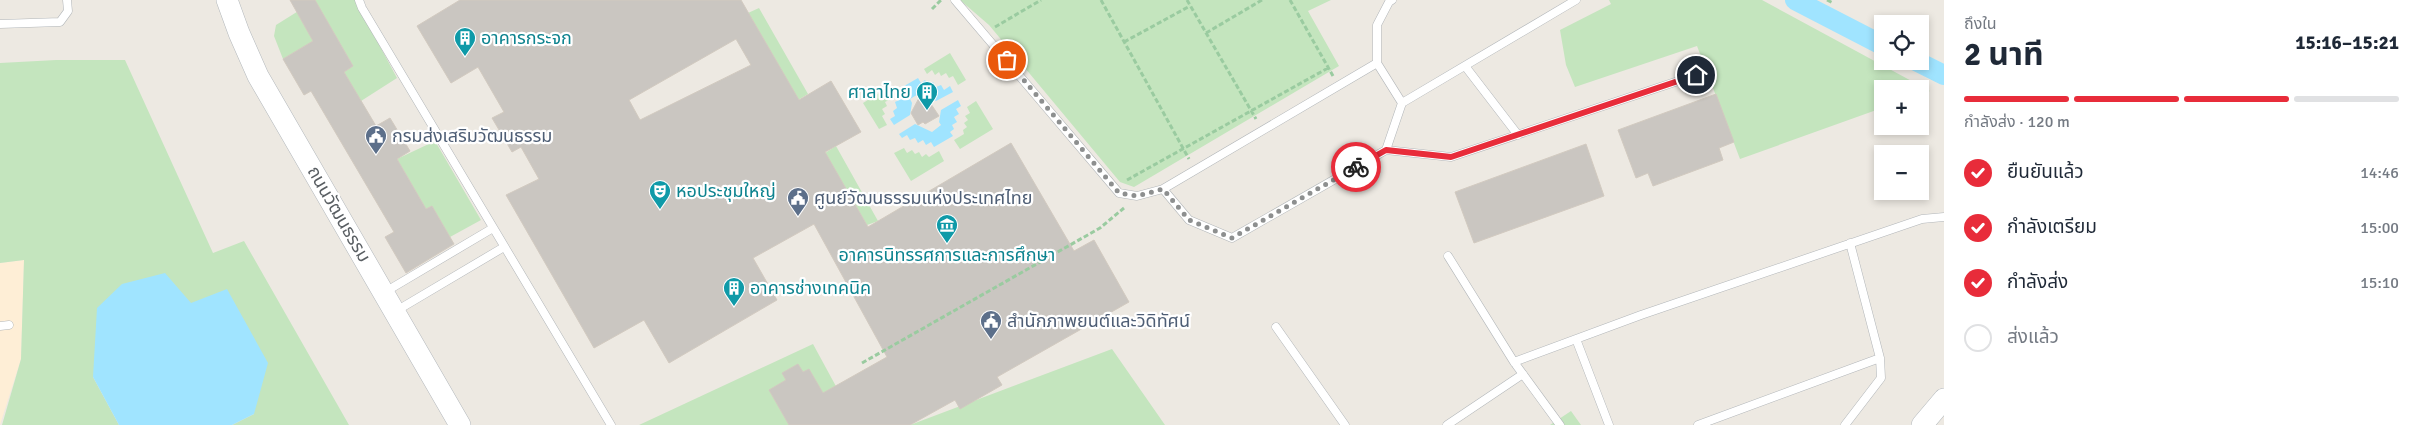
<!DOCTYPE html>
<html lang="th">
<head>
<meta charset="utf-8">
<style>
	body { margin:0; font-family:Signika,"Noto Sans Thai",sans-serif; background:#f6f6f7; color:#1f2937; height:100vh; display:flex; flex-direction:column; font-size:19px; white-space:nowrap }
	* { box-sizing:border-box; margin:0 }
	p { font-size:16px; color:#747a83 }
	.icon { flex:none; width:28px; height:28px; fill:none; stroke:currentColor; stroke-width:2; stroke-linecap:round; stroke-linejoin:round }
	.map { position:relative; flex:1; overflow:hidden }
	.side { display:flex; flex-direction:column; background:#fff; width:475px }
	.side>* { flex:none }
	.controls { position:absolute; left:1874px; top:15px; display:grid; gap:10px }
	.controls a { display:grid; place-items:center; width:55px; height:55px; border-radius:0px; background:#fff; box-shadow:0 2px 8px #0003; font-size:25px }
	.pin { position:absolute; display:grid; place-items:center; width:42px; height:42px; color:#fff; margin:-21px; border:2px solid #fff; border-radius:50%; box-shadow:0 1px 5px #0007 }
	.courier { position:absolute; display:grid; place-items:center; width:50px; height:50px; margin:-25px; border:4px solid #e82c3a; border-radius:50%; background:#fff; color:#222; box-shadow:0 1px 6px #0007 }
	.overview em { font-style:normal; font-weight:700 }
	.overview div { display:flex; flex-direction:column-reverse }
	.overview { display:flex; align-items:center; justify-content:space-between; height:85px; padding:0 20px }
	h1 { font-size:32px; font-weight:700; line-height:38px }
	.bar { display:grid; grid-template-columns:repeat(4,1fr); gap:8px 5px; align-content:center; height:60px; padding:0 20px }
	.bar i { height:6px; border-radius:4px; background:#e0e1e3 }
	.bar .selected { background:#e82c3a }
	.bar p { grid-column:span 4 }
	ol { padding:0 20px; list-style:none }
	li { display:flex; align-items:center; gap:15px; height:55px }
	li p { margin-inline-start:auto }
	li .icon { padding:5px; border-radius:50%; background:#e82c3a; color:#fff; stroke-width:4 }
	li:last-child { color:#747a83 }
	li i { width:28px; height:28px; border:2px solid #e0e1e3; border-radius:50% }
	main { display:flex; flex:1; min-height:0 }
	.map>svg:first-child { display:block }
	.commercial { fill:#feeed6 }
	.green { fill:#c4e5be }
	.water { fill:#a0e4ff }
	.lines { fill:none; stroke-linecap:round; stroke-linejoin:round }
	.canal { stroke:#a0e4ff; stroke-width:20 }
	.building { fill:#cac6c1; stroke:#d2cac0; fill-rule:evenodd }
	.lane-casing { stroke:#b2b6b9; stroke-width:9 }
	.secondary-casing { stroke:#b3b8bc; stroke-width:22 }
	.path { stroke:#9acba0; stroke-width:3; stroke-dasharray:5 2.5; stroke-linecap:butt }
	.lane { stroke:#fff; stroke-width:8 }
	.secondary { stroke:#fff; stroke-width:21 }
	.done { stroke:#8d8f8f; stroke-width:5; stroke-dasharray:0 9 }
	.route { stroke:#e82c3a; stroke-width:6 }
	.labels { text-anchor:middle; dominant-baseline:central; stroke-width:4.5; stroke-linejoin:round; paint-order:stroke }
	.culture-label { font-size:18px; fill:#0d838f; stroke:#fff; text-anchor:start }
	.service-label { font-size:18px; fill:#4e5e75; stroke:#fff; text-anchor:start }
	.street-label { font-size:18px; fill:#5a5f63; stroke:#fff }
</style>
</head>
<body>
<main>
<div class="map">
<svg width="1944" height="425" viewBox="0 0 1944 425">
	<rect width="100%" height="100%" fill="#ede9e2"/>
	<path class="commercial" d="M24,260L21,359L0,425V263Z"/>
	<path class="green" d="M316,0H355L397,78L361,101L344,72L353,66L332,30L283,59L274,36L276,25Z
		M960,0H1331L1308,11L1339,66L1134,187L1120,182L989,25Z
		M1609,0H1762L1930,91L1920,95V89H1882V108L1740,159L1697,46L1575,87L1566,65L1560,30L1611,4Z
		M759,8L808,94L798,100L748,13Z
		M950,53L966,80L958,85L953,76L949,78L946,73L941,76L939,72L935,75L932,70L927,74L924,69Z
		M56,60H125L213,253L244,241L349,425H232L254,414L93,377L119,425H2L21,359L24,260L0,263V63Z
		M889,87L892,92L886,95L889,100L885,102L887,106L882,109L885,114L882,116L887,125L879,129L863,103Z
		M976,101L993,129L960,149L954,140L964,134L963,130L967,127L964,123L968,120L965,116L970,113L967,107Z
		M435,141L481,220L450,237L432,206L426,209L397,159Z
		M836,146L878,221L867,225L825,153Z
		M904,148L907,153L912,150L915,154L919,152L922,157L926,154L929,157L939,151L944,161L911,181L894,153Z
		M813,344L857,425H639Z
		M1112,349L1165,425H910Z
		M1571,411L1581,425H1550Z"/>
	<path class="water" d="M918,78L921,83L925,80L928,85L933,82L936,87L941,85L944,90L950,86L953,92L936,101L920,93L910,99L912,103L910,115L894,125L890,119L895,116L893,111L897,108L895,102L899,100L897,96L901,93L899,89Z
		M958,100L961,106L956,109L959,114L954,117L957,122L952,125L954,129L950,132L953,136L934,147L931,142L926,145L923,140L918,143L915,138L910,140L907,135L902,138L899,134L915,124L932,132L941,125L939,122L941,110Z
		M165,273L191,303L227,289L268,363L254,414L232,425H119L93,377L97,308L122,284Z"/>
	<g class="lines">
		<path class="canal" d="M1795,0L1882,45
			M1916,61L1944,75"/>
	</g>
	<path class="building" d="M290,0H315L353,66L344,72L376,126L390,118L410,151L397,159L426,209L432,206L454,244L406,273L385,237L394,232L311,91L304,95L283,59L313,41Z
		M460,0H741L799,100L831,81L861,132L825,152L868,227L1011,143L1074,251L1094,240L1129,302L997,377L1002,385L960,409L955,400L910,425H789L769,390L786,380L782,373L798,364L803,372L809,369L823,393L887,357L814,224L753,258L777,300L669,363L644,320L594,348L506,195L539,179L521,147L512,152L492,118L504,112L478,67L451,83L417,26ZM736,39L751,65L640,120L629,100Z
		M1716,94L1734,142L1719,148L1723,160L1653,186L1648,173L1636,178L1618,130Z
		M920,96L923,100L925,98L927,102L929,101L939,116L925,124L923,122L918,125L911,113Z
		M1586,144L1604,196L1474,243L1455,192Z"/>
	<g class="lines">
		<g class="lane-casing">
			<path id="lane" d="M359,0L362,8L611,425
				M955,0L1119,193L1137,196L1163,189L1189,220L1232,238L1386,150L1402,103L1576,0
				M1392,0L1389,2L1377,25V63L1402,103
				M0,24L60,22L68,11L67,0
				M1465,66L1518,135
				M1386,150L1451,157L1696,75
				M1163,189L1377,63
				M1448,256L1514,362L1560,425
				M385,292L493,228
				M396,311L504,247
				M0,326L9,325
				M1276,327L1345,425
				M1576,339L1609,425
				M1514,362L1641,315L1922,219L1944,217
				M1447,425L1523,374
				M1698,425L1880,358
				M1845,425L1881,378L1880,358L1850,243"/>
		</g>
		<g class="secondary-casing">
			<path id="secondary" d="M227,0L239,33L258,76L460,425
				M1922,425L1944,399"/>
		</g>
		<path class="path" d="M1101,0L1189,159
			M1187,0L1256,119
			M1290,0L1333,76
			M1827,0L1833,3
			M932,9L941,0
			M995,27L1041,0
			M1206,33L1262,0
			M1124,42L1190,6
			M1127,180L1328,68
			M862,363L1100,228L1124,208"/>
		<use href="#lane" class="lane"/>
		<use href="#secondary" class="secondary"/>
	</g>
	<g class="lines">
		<path class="done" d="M1007,60L1119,193L1137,196L1163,189L1189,220L1232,238L1356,167"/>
		<path class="route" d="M1356,167L1386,150L1451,157L1696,75"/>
	</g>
	<defs>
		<g id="building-pin" transform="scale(1.125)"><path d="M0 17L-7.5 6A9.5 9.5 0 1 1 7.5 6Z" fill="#0f9aa8" stroke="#fff"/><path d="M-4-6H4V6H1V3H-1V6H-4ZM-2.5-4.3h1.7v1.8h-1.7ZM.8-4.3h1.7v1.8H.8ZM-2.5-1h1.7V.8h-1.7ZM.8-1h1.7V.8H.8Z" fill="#fff"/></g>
		<g id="civic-pin" transform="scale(1.125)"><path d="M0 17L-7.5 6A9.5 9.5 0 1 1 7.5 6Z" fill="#5c6f8a" stroke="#fff"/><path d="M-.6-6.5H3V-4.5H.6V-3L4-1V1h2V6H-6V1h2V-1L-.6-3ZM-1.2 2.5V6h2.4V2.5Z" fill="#fff"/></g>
		<g id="theatre-pin" transform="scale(1.125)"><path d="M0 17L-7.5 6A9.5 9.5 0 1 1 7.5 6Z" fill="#0f9aa8" stroke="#fff"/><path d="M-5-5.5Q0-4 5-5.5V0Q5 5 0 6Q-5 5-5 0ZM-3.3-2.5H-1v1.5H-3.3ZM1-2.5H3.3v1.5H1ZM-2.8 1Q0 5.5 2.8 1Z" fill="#fff"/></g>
		<g id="museum-pin" transform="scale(1.125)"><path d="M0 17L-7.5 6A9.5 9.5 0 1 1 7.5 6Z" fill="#0f9aa8" stroke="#fff"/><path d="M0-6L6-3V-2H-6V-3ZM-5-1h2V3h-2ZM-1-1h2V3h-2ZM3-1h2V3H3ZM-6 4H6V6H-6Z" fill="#fff"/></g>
	</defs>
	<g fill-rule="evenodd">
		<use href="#building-pin" x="465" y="38"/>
		<use href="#building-pin" x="927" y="92"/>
		<use href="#civic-pin" x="376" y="136"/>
		<use href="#theatre-pin" x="660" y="191"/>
		<use href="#civic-pin" x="798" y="198"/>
		<use href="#museum-pin" x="947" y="225"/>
		<use href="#building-pin" x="734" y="288"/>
		<use href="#civic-pin" x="991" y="321"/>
	</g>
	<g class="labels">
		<g class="culture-label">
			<text x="481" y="38">อาคารกระจก</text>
			<text x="911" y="92" text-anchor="end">ศาลาไทย</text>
			<text x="676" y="191">หอประชุมใหญ่</text>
			<text x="947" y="255" text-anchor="middle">อาคารนิทรรศการและการศึกษา</text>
			<text x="750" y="288">อาคารช่างเทคนิค</text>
		</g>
		<g class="service-label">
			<text x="392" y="136">กรมส่งเสริมวัฒนธรรม</text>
			<text x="814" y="198">ศูนย์วัฒนธรรมแห่งประเทศไทย</text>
			<text x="1007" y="321">สำนักภาพยนต์และวิดิทัศน์</text>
		</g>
		<g class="street-label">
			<text transform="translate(339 214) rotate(60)">ถนนวัฒนธรรม</text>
		</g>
	</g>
</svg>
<div class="controls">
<a><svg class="icon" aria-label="locate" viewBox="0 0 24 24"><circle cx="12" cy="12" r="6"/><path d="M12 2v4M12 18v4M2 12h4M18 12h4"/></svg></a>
<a>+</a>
<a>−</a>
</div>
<div class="pin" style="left:1007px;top:60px;background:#ea580c"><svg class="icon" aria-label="bag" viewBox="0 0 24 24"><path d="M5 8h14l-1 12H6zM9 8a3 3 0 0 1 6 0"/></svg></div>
<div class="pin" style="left:1696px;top:75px;background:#1f2937"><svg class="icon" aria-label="home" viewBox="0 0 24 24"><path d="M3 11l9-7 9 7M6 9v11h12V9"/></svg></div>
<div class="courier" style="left:1356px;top:167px"><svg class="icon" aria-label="bike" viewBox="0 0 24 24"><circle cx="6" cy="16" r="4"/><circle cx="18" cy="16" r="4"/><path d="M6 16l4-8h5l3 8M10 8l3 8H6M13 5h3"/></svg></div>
</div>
<section class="side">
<div class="overview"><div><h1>2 นาที</h1><p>ถึงใน</p></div><em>15:16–15:21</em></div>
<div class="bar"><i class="selected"></i><i class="selected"></i><i class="selected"></i><i></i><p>กำลังส่ง · 120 m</p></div>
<ol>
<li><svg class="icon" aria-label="check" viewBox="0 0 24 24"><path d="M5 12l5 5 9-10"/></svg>ยืนยันแล้ว<p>14:46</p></li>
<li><svg class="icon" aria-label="check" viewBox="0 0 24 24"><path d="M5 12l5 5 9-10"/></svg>กำลังเตรียม<p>15:00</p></li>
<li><svg class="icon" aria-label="check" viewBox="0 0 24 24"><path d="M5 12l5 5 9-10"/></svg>กำลังส่ง<p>15:10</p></li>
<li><i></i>ส่งแล้ว</li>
</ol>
</section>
</main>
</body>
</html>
